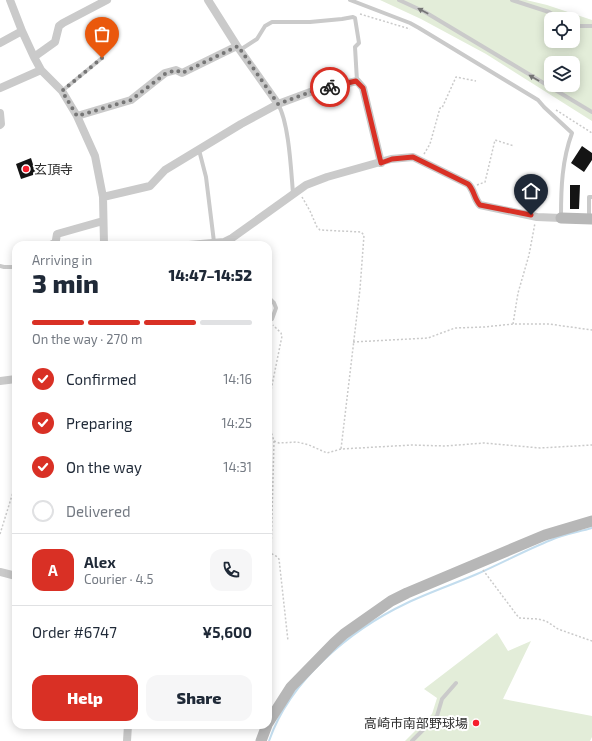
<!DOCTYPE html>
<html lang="en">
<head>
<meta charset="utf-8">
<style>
	body { margin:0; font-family:"Exo 2","Noto Sans JP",sans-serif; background:#f6f6f7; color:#1f2937; height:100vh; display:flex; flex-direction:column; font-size:15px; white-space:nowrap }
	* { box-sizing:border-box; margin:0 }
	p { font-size:13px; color:#747a83 }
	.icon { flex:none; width:22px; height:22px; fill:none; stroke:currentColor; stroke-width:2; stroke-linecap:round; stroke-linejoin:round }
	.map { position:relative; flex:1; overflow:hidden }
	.side { position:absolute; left:12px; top:241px; width:260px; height:488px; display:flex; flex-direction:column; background:#fff; border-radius:12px; box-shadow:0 2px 10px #0003 }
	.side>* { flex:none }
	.tools { position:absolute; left:544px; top:12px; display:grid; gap:8px }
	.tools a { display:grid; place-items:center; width:36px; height:36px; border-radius:8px; background:#fff; box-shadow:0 2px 10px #0003; font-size:20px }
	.pin { position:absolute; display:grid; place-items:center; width:34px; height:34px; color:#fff; margin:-41px -17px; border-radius:50% 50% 50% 0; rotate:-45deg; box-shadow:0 0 4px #0007 }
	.pin .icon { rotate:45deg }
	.courier { position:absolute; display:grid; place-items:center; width:40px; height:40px; margin:-20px; border:3px solid #d93025; border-radius:50%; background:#fff; color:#222; box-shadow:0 1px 5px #0007 }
	.summary em { font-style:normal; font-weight:800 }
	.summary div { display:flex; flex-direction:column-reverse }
	.summary { display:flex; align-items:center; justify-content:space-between; height:68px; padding:0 20px }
	h1 { font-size:26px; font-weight:800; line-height:30px }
	.bar { display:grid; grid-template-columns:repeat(4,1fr); gap:6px 4px; align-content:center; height:48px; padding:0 20px }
	.bar i { height:5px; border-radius:3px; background:#e0e1e3 }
	.bar .selected { background:#d93025 }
	.bar p { grid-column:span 4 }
	.line { display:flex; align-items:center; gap:10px; padding:0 20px; border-top:1px solid #e0e1e3 }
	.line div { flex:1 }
	.round { display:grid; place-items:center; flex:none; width:42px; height:42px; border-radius:12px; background:#f6f6f7 }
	ol { padding:0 20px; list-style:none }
	li { display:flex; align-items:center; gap:12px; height:44px }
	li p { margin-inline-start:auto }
	li .icon { padding:4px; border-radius:50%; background:#d93025; color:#fff; stroke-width:4 }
	li:last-child { color:#747a83 }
	li i { width:22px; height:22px; border:2px solid #e0e1e3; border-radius:50% }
	.button { display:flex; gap:8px; margin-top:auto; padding:8px 20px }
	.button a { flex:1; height:46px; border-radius:12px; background:#d93025; color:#fff; font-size:16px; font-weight:800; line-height:46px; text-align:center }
	.button a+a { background:#f6f6f7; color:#1f2937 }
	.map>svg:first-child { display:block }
	.green { fill:#e3edd9; fill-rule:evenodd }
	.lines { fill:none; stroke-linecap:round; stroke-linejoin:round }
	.stream { stroke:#c3ddee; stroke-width:2 }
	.building { fill:#141414 }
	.path { stroke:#cacaca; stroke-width:1.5; stroke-dasharray:2 2; stroke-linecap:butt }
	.lane { stroke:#cacaca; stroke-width:4 }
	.street { stroke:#cacaca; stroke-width:8 }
	.secondary { stroke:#b7b7b7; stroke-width:11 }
	.oneway { fill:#747474 }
	.done { stroke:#767676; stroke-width:4; stroke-dasharray:0 7.2 }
	.route { stroke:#d93025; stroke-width:5 }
	.poi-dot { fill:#f61e2c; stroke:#fff; stroke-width:1.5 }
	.labels { text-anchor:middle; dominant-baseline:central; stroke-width:4; stroke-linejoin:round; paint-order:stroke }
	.poi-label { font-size:13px; fill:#2d2d2d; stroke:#fff; text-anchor:start }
</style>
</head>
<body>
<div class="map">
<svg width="592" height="741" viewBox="0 0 592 741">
	<rect width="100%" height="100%" fill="#fff"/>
	<path class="green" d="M380,0H526L547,5L592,20V121L486,54L421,19ZM551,19H573V41H551ZM551,63H573V85H551Z
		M497,633L508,651L531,641L503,699L592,716V737L590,741H405L432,714L437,698L424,689Z"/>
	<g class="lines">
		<path class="stream" d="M269,741C290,680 350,630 407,603C430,592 454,584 477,574C502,563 526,550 551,540C564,534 579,532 592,528"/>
	</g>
	<path class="building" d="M582,146L592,153V160L584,172L571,163Z
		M31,158L36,174L21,179L16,164Z
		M570,185H580L579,209H570Z"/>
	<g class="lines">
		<path class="path" d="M360,14L410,29
			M556,110L592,133
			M424,154L430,144L440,108H442L456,77L476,81
			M477,185L485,182L495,140L514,146
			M302,197L310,211L317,227L320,230L361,232L364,235L360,289L341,449
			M513,324L518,293L529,255L535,223
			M353,342L428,338L455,328L484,327L513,324H549L592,330
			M268,405L282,336L281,333L273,325
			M268,422L274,441L271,553
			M274,441L279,443L297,442L309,445L327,453L341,449L412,445L445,446L484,443L540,448L592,445
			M0,534L14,489L16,476
			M268,552L276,556L279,559L288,641
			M483,570L519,618L538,619L546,621L558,629L592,641"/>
		<path class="lane" d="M350,0L410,23L419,28L538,100L544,107L572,133C562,160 561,188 561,216
			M399,0L425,12L592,112
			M512,0L549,12L560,19
			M573,26H592
			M240,50L257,39L265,26L272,22H310L342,19L353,17L355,18L359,43L355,47L357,81
			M62,91L102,58
			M278,104C289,123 291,170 293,193
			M199,150L206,177L214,242
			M589,218V197H592
			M46,245L56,240
			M0,266L4,267H16
			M268,297L274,303L276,308L272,319
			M412,741L437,716L442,699L456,683"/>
		<path class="street" d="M10,0L22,31L34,57L41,70L62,91L77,116L95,156L103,197L104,245
			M208,0L237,46L278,104
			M0,43L22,31
			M34,57L55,42L59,26L63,23L107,0
			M0,88L41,70
			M0,113L1,124L0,125
			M77,116L131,100L165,73L176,70L182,73L237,46
			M103,197L150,186L165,170L241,124L278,104L313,91L357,81L363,88L381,163
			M56,240L57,234L103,221
			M189,245L224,242L232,238L306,185L327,177L391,159L413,157L468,184C474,189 474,199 480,205L537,217L561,218
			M0,381L16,379
			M0,572L16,576
			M127,741L128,725"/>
		<path class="secondary" d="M561,218L592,219
			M268,723L291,687L334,643L344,634L391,601L407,593L545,535L592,521
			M261,741L267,725"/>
	</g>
	<defs><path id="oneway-solid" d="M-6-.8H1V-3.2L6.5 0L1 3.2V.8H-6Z"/></defs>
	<g class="oneway">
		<use href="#oneway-solid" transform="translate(423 11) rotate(-152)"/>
		<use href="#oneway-solid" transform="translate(534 78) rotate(-150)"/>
	</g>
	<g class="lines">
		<path class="done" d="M102,58L62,91L77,116L131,100L165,74L176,70L182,73L238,46L278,104L313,91L330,87"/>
		<path class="route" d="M330,87L356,81L363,88L381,163L392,159L413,157L468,184C474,189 474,199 480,205L531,215"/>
	</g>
	<g class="poi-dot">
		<circle cx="26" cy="169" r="4"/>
		<circle cx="476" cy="723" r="4"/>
	</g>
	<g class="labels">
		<g class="poi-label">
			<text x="34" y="169">玄頂寺</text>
			<text x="468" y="723" text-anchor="end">高崎市南部野球場</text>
		</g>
	</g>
</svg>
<div class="tools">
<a><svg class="icon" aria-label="locate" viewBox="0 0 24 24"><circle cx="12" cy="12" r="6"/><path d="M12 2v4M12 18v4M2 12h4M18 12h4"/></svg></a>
<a><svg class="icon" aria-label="layers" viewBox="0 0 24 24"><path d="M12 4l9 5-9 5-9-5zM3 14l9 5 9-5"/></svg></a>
</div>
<div class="pin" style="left:102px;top:58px;background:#ea580c"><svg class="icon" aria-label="bag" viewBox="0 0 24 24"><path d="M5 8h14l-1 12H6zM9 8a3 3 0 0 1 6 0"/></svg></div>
<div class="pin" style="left:531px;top:215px;background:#1f2937"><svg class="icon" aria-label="home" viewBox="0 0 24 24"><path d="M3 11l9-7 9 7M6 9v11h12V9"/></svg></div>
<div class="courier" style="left:330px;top:87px"><svg class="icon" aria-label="bike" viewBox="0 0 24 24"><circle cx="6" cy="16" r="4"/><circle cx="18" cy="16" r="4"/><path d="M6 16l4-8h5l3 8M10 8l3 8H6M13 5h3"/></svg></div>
<section class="side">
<div class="summary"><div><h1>3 min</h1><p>Arriving in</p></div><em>14:47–14:52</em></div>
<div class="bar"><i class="selected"></i><i class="selected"></i><i class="selected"></i><i></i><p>On the way · 270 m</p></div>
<ol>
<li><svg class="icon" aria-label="check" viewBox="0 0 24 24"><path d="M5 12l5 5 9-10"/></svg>Confirmed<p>14:16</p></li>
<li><svg class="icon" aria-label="check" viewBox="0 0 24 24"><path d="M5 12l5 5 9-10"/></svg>Preparing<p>14:25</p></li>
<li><svg class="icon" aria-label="check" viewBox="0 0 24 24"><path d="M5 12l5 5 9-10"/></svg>On the way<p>14:31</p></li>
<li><i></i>Delivered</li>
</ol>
<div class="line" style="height:72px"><b class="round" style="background:#d93025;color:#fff">A</b><div><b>Alex</b><p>Courier · 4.5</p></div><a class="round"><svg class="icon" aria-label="phone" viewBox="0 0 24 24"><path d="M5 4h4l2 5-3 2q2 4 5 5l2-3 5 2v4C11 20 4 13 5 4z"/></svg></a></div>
<div class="line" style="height:52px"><div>Order #6747</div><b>¥5,600</b></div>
<div class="button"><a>Help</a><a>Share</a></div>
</section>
</div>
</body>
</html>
